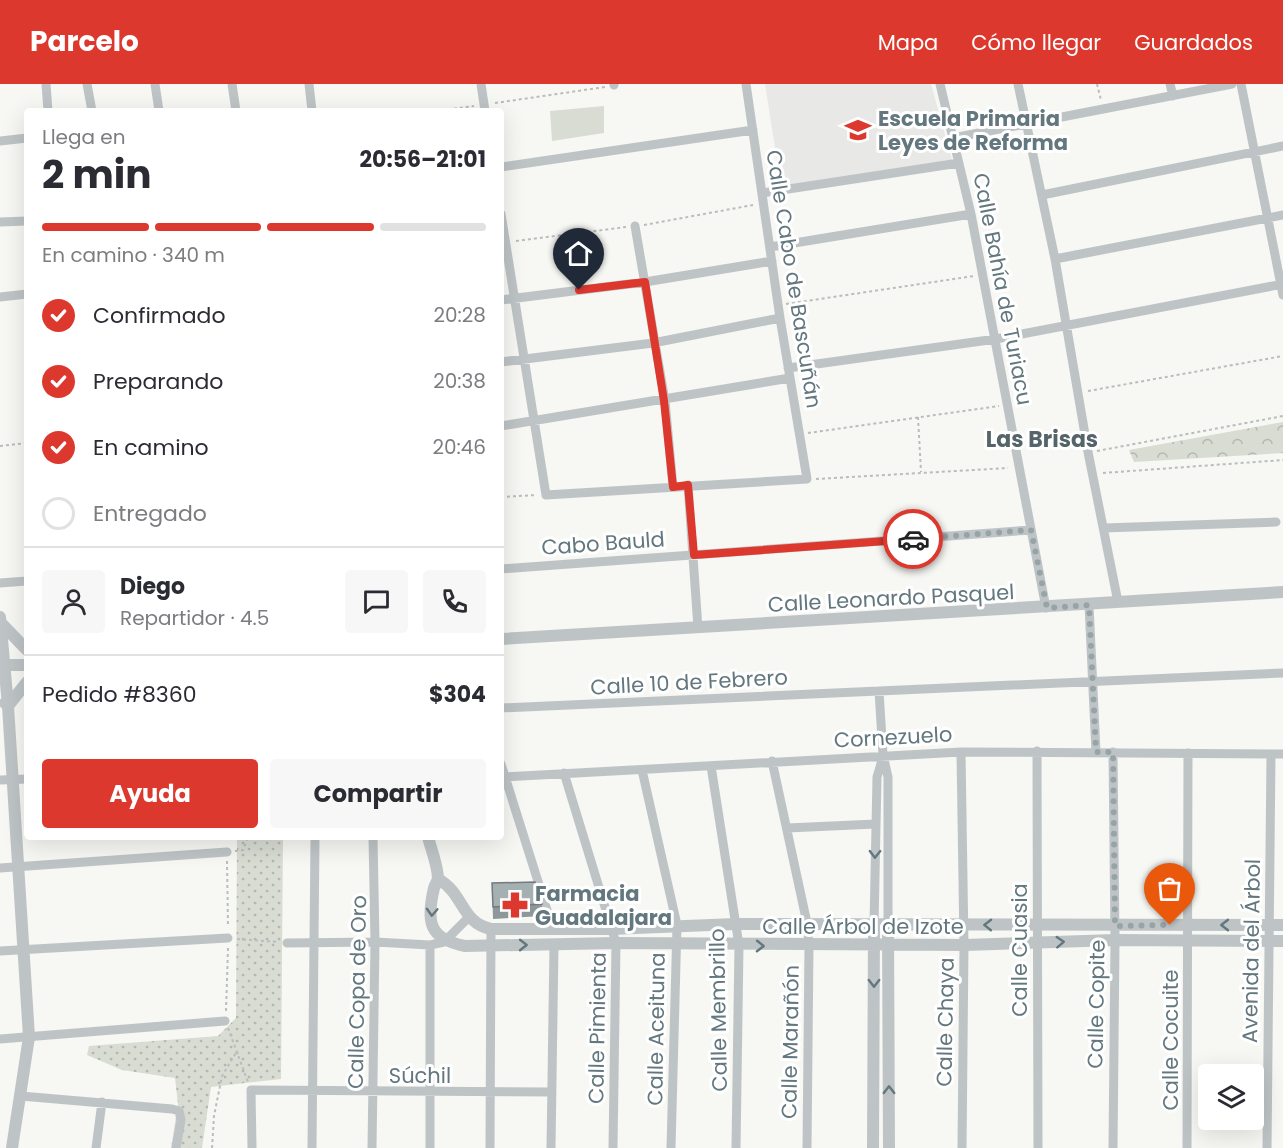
<!DOCTYPE html>
<html lang="es">
<head>
<meta charset="utf-8">
<style>
	body { margin:0; font-family:Poppins,sans-serif; background:#f7f7f7; color:#2b2b33; height:100vh; display:flex; flex-direction:column; font-size:22px; white-space:nowrap }
	* { box-sizing:border-box; margin:0 }
	p { font-size:20px; color:#7c7c81 }
	.icon { flex:none; width:33px; height:33px; fill:none; stroke:currentColor; stroke-width:2; stroke-linecap:round; stroke-linejoin:round }
	.map { position:relative; flex:1; overflow:hidden }
	.details { position:absolute; left:24px; top:24px; width:480px; height:732px; display:flex; flex-direction:column; background:#fff; border-radius:6px; box-shadow:0 6px 24px #0002 }
	.details>* { flex:none }
	.controls { position:absolute; left:1198px; top:980px; display:grid; gap:12px }
	.controls a { display:grid; place-items:center; width:66px; height:66px; border-radius:6px; background:#fff; box-shadow:0 6px 24px #0002; font-size:30px }
	.pin { position:absolute; display:grid; place-items:center; width:51px; height:51px; color:#fff; margin:-62px -26px; border-radius:50% 50% 50% 0; rotate:-45deg; box-shadow:0 0 6px #0007 }
	.pin .icon { rotate:45deg }
	.courier { position:absolute; display:grid; place-items:center; width:60px; height:60px; margin:-30px; border:4px solid #dd382e; border-radius:50%; background:#fff; color:#222; box-shadow:0 2px 8px #0007 }
	.overview em { font-style:normal; font-weight:700 }
	.overview div { display:flex; flex-direction:column-reverse }
	.overview { display:flex; align-items:center; justify-content:space-between; height:102px; padding:0 18px }
	h1 { font-size:39px; font-weight:700; line-height:45px }
	.bar { display:grid; grid-template-columns:repeat(4,1fr); gap:9px 6px; align-content:center; height:72px; padding:0 18px }
	.bar i { height:8px; border-radius:4px; background:#e1e1e2 }
	.bar .on { background:#dd382e }
	.bar p { grid-column:span 4 }
	.line { display:flex; align-items:center; gap:15px; padding:0 18px; border-top:2px solid #e1e1e2 }
	.line div { flex:1 }
	.round { display:grid; place-items:center; flex:none; width:63px; height:63px; border-radius:6px; background:#f7f7f7 }
	ol { padding:0 18px; list-style:none }
	li { display:flex; align-items:center; gap:18px; height:66px }
	li p { margin-inline-start:auto }
	li .icon { padding:6px; border-radius:50%; background:#dd382e; color:#fff; stroke-width:4 }
	li:last-child { color:#7c7c81 }
	li i { width:33px; height:33px; border:3px solid #e1e1e2; border-radius:50% }
	.cta { display:flex; gap:12px; margin-top:auto; padding:12px 18px }
	.cta a { flex:1; height:69px; border-radius:6px; background:#dd382e; color:#fff; font-size:24px; font-weight:700; line-height:69px; text-align:center }
	.cta a+a { background:#f7f7f7; color:#2b2b33 }
	header { display:flex; align-items:center; gap:36px; box-sizing:border-box; height:84px; padding:0 30px; background:#dd382e; color:#fff }
	header strong { font-size:28px }
	nav { display:flex; gap:33px; margin-inline-start:auto; font-size:21px }
	.map>svg:first-child { display:block }
	.built { fill:#e8e8e7 }
	.grass { fill:url(#grass-dots) }
	.park { fill:url(#park-crowns) }
	.pitch { fill:#d8dcd3 }
	.lines { fill:none; stroke-linecap:round; stroke-linejoin:round }
	.path { stroke:#b9bdbe; stroke-width:2; stroke-dasharray:3 3; stroke-linecap:butt }
	.minor { stroke:#bec4c6; stroke-width:9 }
	.tertiary { stroke:#bec4c6; stroke-width:12 }
	.wall { fill:#8e979a }
	.building { fill:#a5b0b3; stroke:#747b7d; stroke-width:1.5 }
	.oneway { stroke:#63777e }
	.done { stroke:#97a4a7; stroke-width:6; stroke-dasharray:0 10.8 }
	.route { stroke:#dd382e; stroke-width:8 }
	.labels { text-anchor:middle; dominant-baseline:central; stroke-width:6; stroke-linejoin:round; paint-order:stroke }
	.poi-label { font-size:21px; font-weight:bold; fill:#63777e; stroke:#fff; text-anchor:start }
	.street-label { font-size:21px; fill:#63777e; stroke:#fff }
	.neighbourhood-label { font-size:22px; font-weight:bold; fill:#55646a; stroke:#fff }
</style>
</head>
<body>
<header>
<strong>Parcelo</strong>
<nav><a>Mapa</a><a>Cómo llegar</a><a>Guardados</a></nav>
</header>
<div class="map">
<svg width="1283" height="1064" viewBox="0 0 1283 1064">
	<defs>
		<pattern id="grass-dots" width="8" height="8" patternUnits="userSpaceOnUse" patternTransform="scale(1.5)"><rect width="8" height="8" fill="#d8dcd3"/><path d="M2 2h.1M6 6h.1" fill="none" stroke="#b3b7b0" stroke-width="1.8" stroke-linecap="round"/></pattern>
		<pattern id="park-crowns" width="20" height="18" patternUnits="userSpaceOnUse" patternTransform="scale(1.5)"><rect width="20" height="18" fill="#d8dcd3"/><path d="M2 6a3 3 0 1 1 6 0M12 15a3 3 0 1 1 6 0" fill="none" stroke="#b3b7b0"/></pattern>
	</defs>
	<rect width="100%" height="100%" fill="#f7f7f4"/>
	<path class="built" d="M765,0H931L952,76L781,102Z"/>
	<path class="grass" d="M237,753H283L281,995L211,1003L202,1064H171L178,1020L175,994L122,986L87,971L89,962L218,952L236,934Z"/>
	<path class="park" d="M1283,338V369L1134,378L1129,366Z"/>
	<path class="pitch" d="M604,22V49L552,57L550,27Z"/>
	<g class="lines">
		<path class="path" d="M1097,0L1101,16
			M495,19L605,3
			M436,27L474,22
			M644,141L753,121
			M516,157L626,143
			M786,220L974,192
			M1088,307L1283,272
			M918,333L921,388
			M808,349L999,322
			M0,362L27,359
			M1097,367L1283,332
			M1103,389L1283,376
			M816,395L1008,384
			M501,413L537,411
			M235,767L243,766L248,753
			M227,777L228,843
			M237,855L279,858
			M226,927L228,864
			M228,944L248,998
			M212,1064L214,1032L222,992L237,967"/>
		<path class="minor" d="M46,0L48,27
			M87,0L92,27
			M155,0L159,27
			M232,0L236,27
			M309,0L312,27
			M481,0L485,27
			M614,0V1
			M940,0L971,130L1046,524
			M1018,0L1055,175L1088,368L1118,518
			M1170,0L1173,12
			M1241,0L1283,211
			M953,54L1232,0
			M0,57L27,54
			M501,83L753,46
			M762,109L959,79
			M1042,111L1283,62
			M501,130L546,411L807,395L780,234L746,0
			M0,138L27,137
			M635,142L665,317L673,403
			M770,163L971,130
			M1055,175L1283,131
			M0,213L27,210
			M501,216L645,198L772,177
			M501,278L653,259L780,234
			M788,284L996,255L1283,200
			M501,342L790,294
			M688,401L698,544
			M1104,444L1276,438
			M501,485L1031,446
			M0,499L27,497
			M1089,521L1096,668
			M879,607L883,671L888,693V841
			M501,624L1283,589
			M1037,667L1038,1064
			M961,668L964,861L962,1064
			M772,677L807,839L809,862L807,1064
			M501,680L553,845
			M711,682L739,861L736,1064
			M642,686L677,841L671,1064
			M564,689L616,859L613,1064
			M505,693L961,668L1283,670
			M0,696L27,695
			M787,744L876,740
			M0,784L227,768
			M874,841L877,693L883,673
			M287,859L375,858L430,861L444,858L468,834
			M430,861V1064
			M0,867L228,854
			M0,955L225,937
			M21,1012L172,1025L179,1027L181,1036L176,1064
			M96,1064L102,1018
			M252,1064L251,1006L552,1008
			M312,1064L315,753
			M372,1064L375,858L373,753
			M490,1064L491,845
			M551,1064L554,861
			M1113,1064L1115,856L1113,668
			M1187,1064L1188,669
			M1267,1064L1271,670"/>
		<path class="tertiary" d="M0,533L8,622L29,953L12,1064
			M0,538L27,566
			M501,555L1283,508
			M0,581H27
			M5,619L8,622L27,598
			M428,753C431,765 438,782 438,795C437,798 435,801 434,804C426,838 429,855 465,862L616,859L964,861L1115,856L1283,857
			M438,795C464,809 461,839 491,845H611L735,840L1283,841
			M888,841L889,1064
			M873,1064L874,841"/>
	</g>
	<path class="wall" d="M492,799L542,820V832L493,835Z"/>
	<path class="building" d="M535,798L542,820L493,823L492,799Z"/>
	<defs><path id="oneway-chevron" d="M-2-3.5L2.5 0L-2 3.5" fill="none" stroke-width="1.6" stroke-linecap="round" stroke-linejoin="round" transform="scale(1.5)"/></defs>
	<g class="oneway">
		<use href="#oneway-chevron" transform="translate(875 770) rotate(91)"/>
		<use href="#oneway-chevron" transform="translate(432 828) rotate(93)"/>
		<use href="#oneway-chevron" transform="translate(988 841) rotate(-179)"/>
		<use href="#oneway-chevron" transform="translate(1225 841) rotate(-180)"/>
		<use href="#oneway-chevron" transform="translate(1060 858) rotate(-3)"/>
		<use href="#oneway-chevron" transform="translate(523 861)"/>
		<use href="#oneway-chevron" transform="translate(760 862) rotate(1)"/>
		<use href="#oneway-chevron" transform="translate(874 899) rotate(90)"/>
		<use href="#oneway-chevron" transform="translate(889 1006) rotate(-90)"/>
	</g>
	<g class="lines">
		<path class="done" d="M913,455L1031,446L1047,524L1089,521L1096,668H1113L1115,842L1170,841"/>
		<path class="route" d="M579,206L645,198L664,317L673,403L688,401L694,471L913,455"/>
	</g>
	<defs>
		<g id="school-bare" transform="scale(2.07)"><path d="M0-5L7-2L0 1L-7-2ZM-4 1L0 2.5L4 1V4Q0 6-4 4Z" fill="#dd382e" stroke="#fff" stroke-width="2.5" paint-order="stroke"/></g>
		<g id="pharmacy-bare" transform="scale(2.07)"><path d="M-2-6h4v4h4v4h-4v4h-4v-4h-4v-4h4Z" fill="#dd382e" stroke="#fff" stroke-width="2.5" paint-order="stroke"/></g>
	</defs>
	<g fill-rule="evenodd">
		<use href="#school-bare" x="858" y="46"/>
		<use href="#pharmacy-bare" x="515" y="821"/>
	</g>
	<g class="labels">
		<g class="poi-label">
			<text x="878" y="34">Escuela Primaria<tspan x="878" dy="24">Leyes de Reforma</tspan></text>
			<text x="535" y="809">Farmacia<tspan x="535" dy="24">Guadalajara</tspan></text>
		</g>
		<g class="street-label">
			<text transform="translate(794 195) rotate(81)">Calle Cabo de Bascuñán</text>
			<text transform="translate(1003 205) rotate(79)">Calle Bahía de Turiacu</text>
			<text transform="translate(603 459) rotate(-4)">Cabo Bauld</text>
			<text transform="translate(891 514) rotate(-3)">Calle Leonardo Pasquel</text>
			<text transform="translate(689 598) rotate(-3)">Calle 10 de Febrero</text>
			<text transform="translate(893 653) rotate(-3)">Cornezuelo</text>
			<text x="863" y="842">Calle Árbol de Izote</text>
			<text transform="translate(1019 866) rotate(-90)">Calle Cuasia</text>
			<text transform="translate(1251 867) rotate(-89)">Avenida del Árbol</text>
			<text transform="translate(357 908) rotate(-89)">Calle Copa de Oro</text>
			<text transform="translate(1096 920) rotate(-89)">Calle Copite</text>
			<text transform="translate(718 926) rotate(-91)">Calle Membrillo</text>
			<text transform="translate(945 938) rotate(-89)">Calle Chaya</text>
			<text transform="translate(597 944) rotate(-89)">Calle Pimienta</text>
			<text transform="translate(656 945) rotate(-89)">Calle Aceituna</text>
			<text transform="translate(1170 956) rotate(-90)">Calle Cocuite</text>
			<text transform="translate(790 958) rotate(-89)">Calle Marañón</text>
			<text x="420" y="991">Súchil</text>
		</g>
		<g class="neighbourhood-label">
			<text x="1042" y="355">Las Brisas</text>
		</g>
	</g>
</svg>
<div class="controls">
<a><svg class="icon" aria-label="layers" viewBox="0 0 24 24"><path d="M12 4l9 5-9 5-9-5zM3 14l9 5 9-5"/></svg></a>
</div>
<div class="pin" style="left:1170px;top:841px;background:#ea580c"><svg class="icon" aria-label="bag" viewBox="0 0 24 24"><path d="M5 8h14l-1 12H6zM9 8a3 3 0 0 1 6 0"/></svg></div>
<div class="pin" style="left:579px;top:206px;background:#1f2937"><svg class="icon" aria-label="home" viewBox="0 0 24 24"><path d="M3 11l9-7 9 7M6 9v11h12V9"/></svg></div>
<div class="courier" style="left:913px;top:455px"><svg class="icon" aria-label="car" viewBox="0 0 24 24"><path d="M5 17H2v-5l4-1 3-4h7l3 4 3 1v5h-3M9 17h6M6 11h13"/><circle cx="7" cy="17" r="2"/><circle cx="17" cy="17" r="2"/></svg></div>
<section class="details">
<div class="overview"><div><h1>2 min</h1><p>Llega en</p></div><em>20:56–21:01</em></div>
<div class="bar"><i class="on"></i><i class="on"></i><i class="on"></i><i></i><p>En camino · 340 m</p></div>
<ol>
<li><svg class="icon" aria-label="check" viewBox="0 0 24 24"><path d="M5 12l5 5 9-10"/></svg>Confirmado<p>20:28</p></li>
<li><svg class="icon" aria-label="check" viewBox="0 0 24 24"><path d="M5 12l5 5 9-10"/></svg>Preparando<p>20:38</p></li>
<li><svg class="icon" aria-label="check" viewBox="0 0 24 24"><path d="M5 12l5 5 9-10"/></svg>En camino<p>20:46</p></li>
<li><i></i>Entregado</li>
</ol>
<div class="line" style="height:108px"><a class="round"><svg class="icon" aria-label="person" viewBox="0 0 24 24"><circle cx="12" cy="8" r="4"/><path d="M4 21q1-7 8-7t8 7"/></svg></a><div><b>Diego</b><p>Repartidor · 4.5</p></div><a class="round"><svg class="icon" aria-label="chat" viewBox="0 0 24 24"><path d="M4 5h16v11H9l-5 4z"/></svg></a><a class="round"><svg class="icon" aria-label="phone" viewBox="0 0 24 24"><path d="M5 4h4l2 5-3 2q2 4 5 5l2-3 5 2v4C11 20 4 13 5 4z"/></svg></a></div>
<div class="line" style="height:78px"><div>Pedido #8360</div><b>$304</b></div>
<div class="cta"><a>Ayuda</a><a>Compartir</a></div>
</section>
</div>
</body>
</html>
